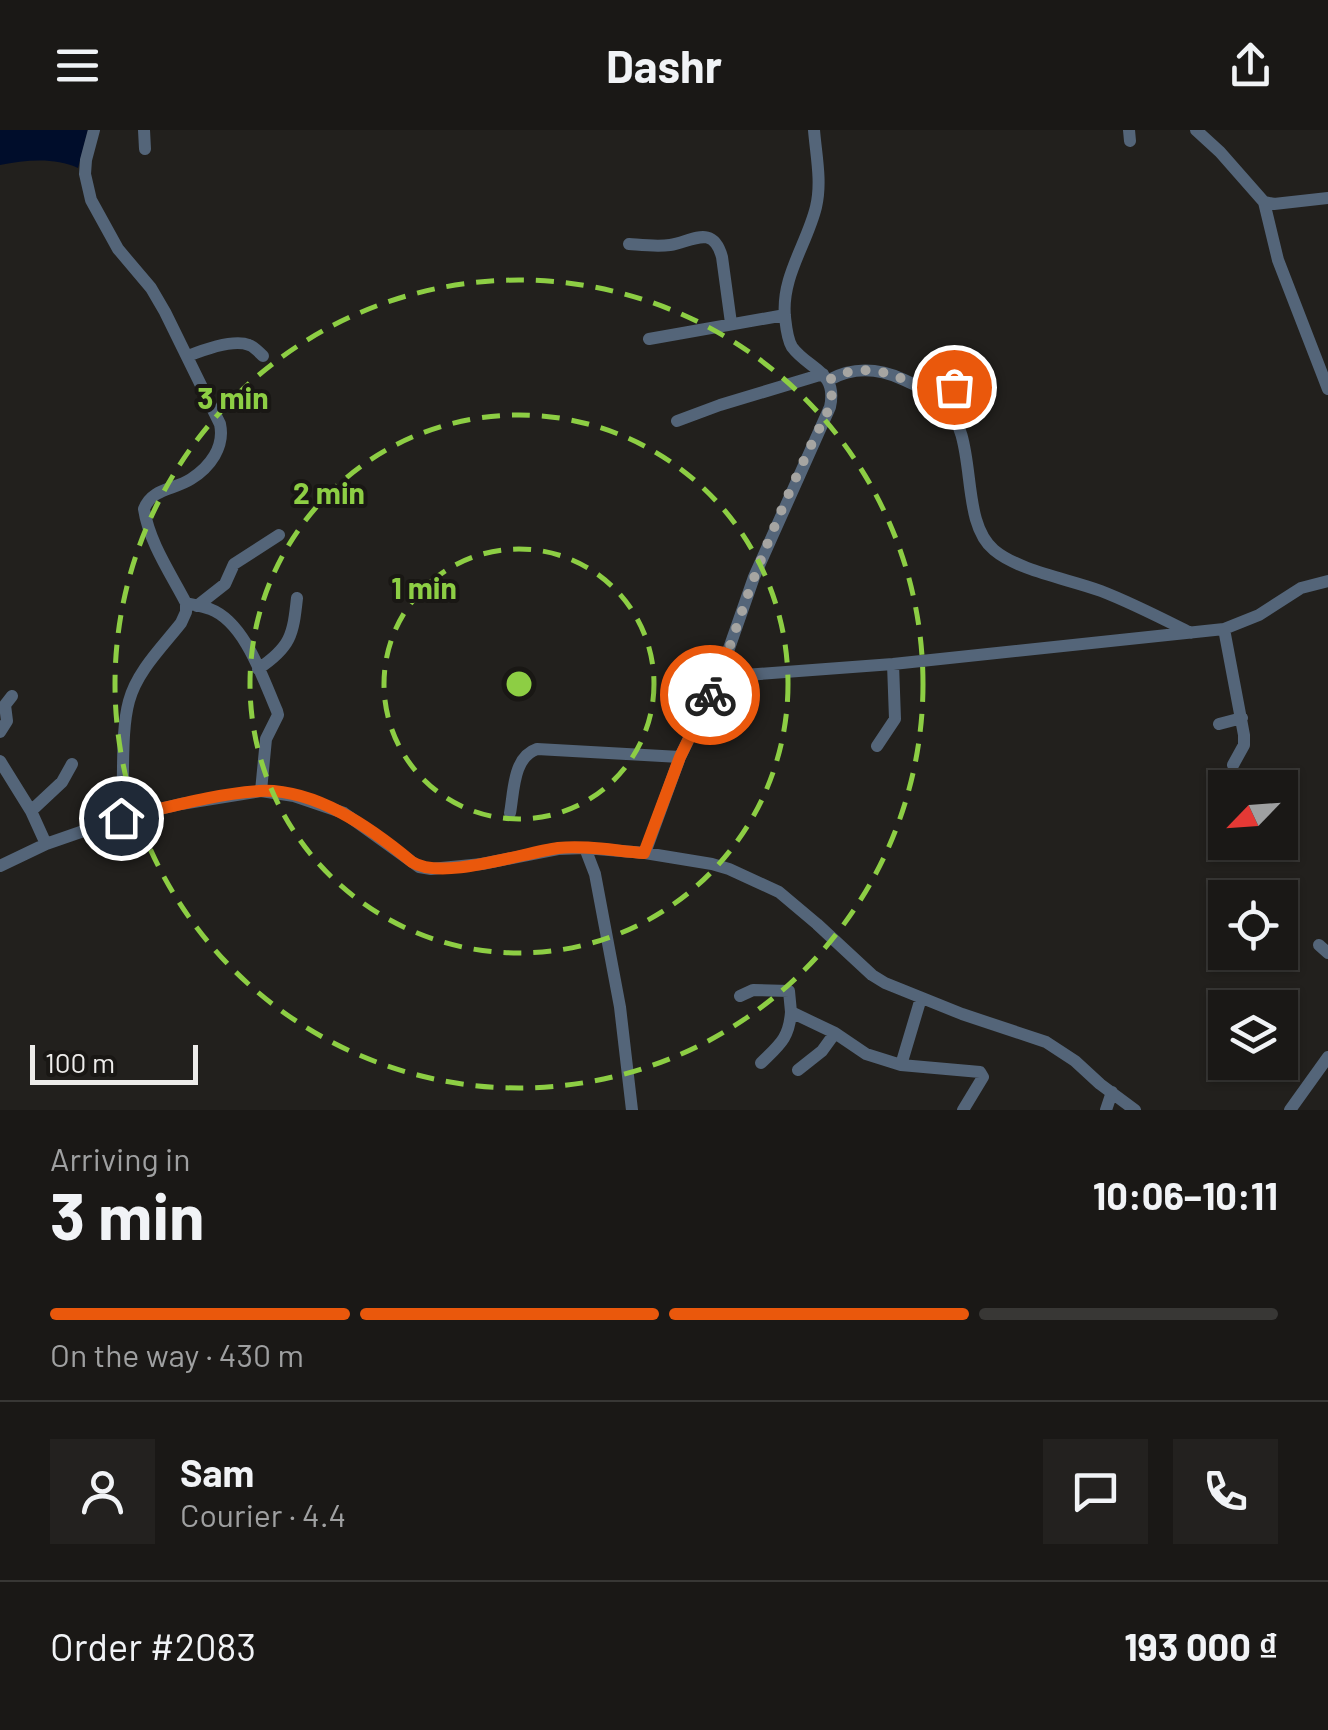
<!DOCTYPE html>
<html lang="en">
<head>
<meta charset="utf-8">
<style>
	body { margin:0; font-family:Barlow,sans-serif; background:#23211f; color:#f1f3f6; height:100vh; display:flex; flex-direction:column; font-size:38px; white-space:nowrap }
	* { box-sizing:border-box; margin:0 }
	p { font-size:32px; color:#9fa0a1 }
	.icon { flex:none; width:55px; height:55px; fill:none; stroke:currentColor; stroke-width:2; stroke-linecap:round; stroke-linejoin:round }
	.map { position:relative; height:980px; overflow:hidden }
	.drawer { display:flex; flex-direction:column; background:#1a1816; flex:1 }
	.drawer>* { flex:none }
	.needle { width:65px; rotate:245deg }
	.fabs { position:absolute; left:1208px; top:640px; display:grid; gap:20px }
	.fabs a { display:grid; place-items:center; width:90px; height:90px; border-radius:0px; background:#1a1816; box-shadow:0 2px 8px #0004,0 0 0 2px #383735; font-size:50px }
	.scale { position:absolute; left:30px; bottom:25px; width:168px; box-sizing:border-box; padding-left:10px; border:5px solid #edecea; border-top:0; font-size:28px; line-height:35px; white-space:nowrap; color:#edecea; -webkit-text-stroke:8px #191714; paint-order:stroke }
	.pin { position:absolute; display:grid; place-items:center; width:85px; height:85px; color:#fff; margin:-42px; border:5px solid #fff; border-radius:50%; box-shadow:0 2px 10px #0007 }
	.courier { position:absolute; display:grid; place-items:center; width:100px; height:100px; margin:-50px; border:8px solid #ea580c; border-radius:50%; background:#fff; color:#222; box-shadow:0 2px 12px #0007 }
	.overview em { font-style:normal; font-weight:700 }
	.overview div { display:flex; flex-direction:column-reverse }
	.overview { display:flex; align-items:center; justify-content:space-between; height:170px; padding:0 50px }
	h1 { font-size:65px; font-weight:700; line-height:75px }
	.bar { display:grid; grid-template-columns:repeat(4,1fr); gap:15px 10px; align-content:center; height:120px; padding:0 50px }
	.bar i { height:12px; border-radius:8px; background:#383735 }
	.bar .selected { background:#ea580c }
	.bar p { grid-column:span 4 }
	.line { display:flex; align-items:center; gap:25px; padding:0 50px; border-top:2px solid #383735 }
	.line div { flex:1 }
	.round { display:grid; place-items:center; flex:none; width:105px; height:105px; border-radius:0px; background:#23211f }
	header { display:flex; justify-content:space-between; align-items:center; height:130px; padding:0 50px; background:#1a1816; font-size:45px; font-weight:700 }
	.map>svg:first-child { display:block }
	.water { fill:#000d2b }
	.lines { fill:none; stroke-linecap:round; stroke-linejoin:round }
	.minor { stroke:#546579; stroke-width:12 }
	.done { stroke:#a6a5a2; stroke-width:10; stroke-dasharray:0 18 }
	.route { stroke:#ea580c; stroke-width:12 }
	.ring { fill:none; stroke:#8dce44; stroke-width:5; stroke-dasharray:18 12 }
	.centre { fill:#8dce44; stroke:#191714; stroke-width:5 }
	.ring-label { font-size:30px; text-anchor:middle; font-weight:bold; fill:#8dce44; stroke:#191714; stroke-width:8; stroke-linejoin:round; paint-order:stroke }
</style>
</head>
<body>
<header><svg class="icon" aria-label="menu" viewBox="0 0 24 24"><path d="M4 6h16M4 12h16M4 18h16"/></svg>Dashr<svg class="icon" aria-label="share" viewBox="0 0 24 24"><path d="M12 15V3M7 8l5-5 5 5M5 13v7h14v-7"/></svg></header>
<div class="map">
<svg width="1328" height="980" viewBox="0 0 1328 980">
	<rect width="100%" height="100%" fill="#22201d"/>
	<path class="water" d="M0,0H88L78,38C54,27 26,30 0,35Z"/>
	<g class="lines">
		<path class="minor" d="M94,0L86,30L85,44L91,70L118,119L151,158L165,182L220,294C225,317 210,337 191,349C174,360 152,358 144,379C149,412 171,444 186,473V482L181,493C163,516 137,541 129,571C120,604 125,652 121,688
			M144,0L145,19
			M1129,0L1130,11
			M1196,0L1220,22L1264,72L1274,74L1328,68
			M1264,72L1278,130L1328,259
			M629,114C642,115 657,117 670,115C693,111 713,94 722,127L731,193
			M649,209L785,185
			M188,226C203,220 234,209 249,215C253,216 259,222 263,226
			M829,250C852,237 878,238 902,249C915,255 931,261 942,271C981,306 957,389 994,420C1019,441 1069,449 1101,461C1132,473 1161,488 1191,503
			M942,271L953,257L957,242
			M677,291L720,275L823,244
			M186,473C194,475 203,476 210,479C245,492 263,549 277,581L278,585L266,609L261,661
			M197,476L225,454L234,434L279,405
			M1224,499L1244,605V615L1233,635
			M258,539C291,517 293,505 297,468
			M719,547L893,534L1224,499L1259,485L1301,458L1328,451
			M1219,594L1242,588
			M0,602L7,591L5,575L12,566
			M877,616L895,589L893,534
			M0,631L31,681L46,714
			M31,681L62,652L72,634
			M510,683C514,661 513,627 537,619L680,627
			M585,718L595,744L620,877L632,980
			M645,723L680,627L719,547L754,447L830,277C838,241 809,240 792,217C787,209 786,196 785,187C781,147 807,114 816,77C822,52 816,25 814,0
			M0,736L46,714L121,688L181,674L261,661L294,666L344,683L419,737L431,739L482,734L558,719L585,718L645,723L712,734L729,739L779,762L817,794L872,845L885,853L962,884L1046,912L1075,931L1100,954L1135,980
			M1319,815L1328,823
			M740,866L753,860L789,861L791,882L835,903L866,924L901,935
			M921,868L901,935L980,942L983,947L963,980
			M761,933C779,915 789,909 791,882
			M798,940L822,921L835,903
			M1106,980L1112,962
			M1290,980L1328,927"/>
	</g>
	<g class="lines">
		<path class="done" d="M710,565C728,527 739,487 754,448C776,390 802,332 830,277L832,268L829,250C869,227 908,249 942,271L954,257"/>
		<path class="route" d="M121,688C166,678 213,664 259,661C315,658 371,698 412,732C442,751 522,723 558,718C586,715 616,721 644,723L680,627L710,565"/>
	</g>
	<g class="ring">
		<circle cx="519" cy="554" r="135"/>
		<circle cx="519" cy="554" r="269"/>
		<circle cx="519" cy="554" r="404"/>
	</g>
	<circle cx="519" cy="554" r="15" class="centre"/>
	<g class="ring-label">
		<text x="233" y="279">3 min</text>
		<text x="329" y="374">2 min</text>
		<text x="424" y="469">1 min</text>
	</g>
</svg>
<div class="fabs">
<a><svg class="needle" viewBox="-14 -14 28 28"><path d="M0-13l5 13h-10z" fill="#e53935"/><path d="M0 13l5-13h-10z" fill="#9fa0a1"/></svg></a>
<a><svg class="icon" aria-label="locate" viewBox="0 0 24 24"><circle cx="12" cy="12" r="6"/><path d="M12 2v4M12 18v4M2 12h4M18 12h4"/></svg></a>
<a><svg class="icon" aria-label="layers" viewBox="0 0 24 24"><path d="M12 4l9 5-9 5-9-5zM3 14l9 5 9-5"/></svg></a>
</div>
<div class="scale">100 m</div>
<div class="pin" style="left:954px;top:257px;background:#ea580c"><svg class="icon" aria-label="bag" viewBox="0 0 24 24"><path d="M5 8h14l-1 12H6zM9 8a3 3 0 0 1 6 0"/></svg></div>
<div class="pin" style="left:121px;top:688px;background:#1f2937"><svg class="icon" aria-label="home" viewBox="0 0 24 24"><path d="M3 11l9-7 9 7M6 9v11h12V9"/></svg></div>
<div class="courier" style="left:710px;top:565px"><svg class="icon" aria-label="bike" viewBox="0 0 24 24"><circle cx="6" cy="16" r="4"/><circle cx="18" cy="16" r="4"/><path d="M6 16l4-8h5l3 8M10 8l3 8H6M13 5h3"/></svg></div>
</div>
<section class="drawer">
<div class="overview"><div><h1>3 min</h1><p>Arriving in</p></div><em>10:06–10:11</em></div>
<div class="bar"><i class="selected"></i><i class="selected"></i><i class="selected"></i><i></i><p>On the way · 430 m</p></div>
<div class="line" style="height:180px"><a class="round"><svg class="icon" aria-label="person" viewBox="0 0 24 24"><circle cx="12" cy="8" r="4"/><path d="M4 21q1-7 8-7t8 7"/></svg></a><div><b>Sam</b><p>Courier · 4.4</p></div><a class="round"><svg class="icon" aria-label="chat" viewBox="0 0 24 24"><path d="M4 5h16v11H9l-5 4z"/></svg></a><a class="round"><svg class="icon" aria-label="phone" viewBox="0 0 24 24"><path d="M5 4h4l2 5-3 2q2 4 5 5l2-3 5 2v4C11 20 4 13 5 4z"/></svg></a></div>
<div class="line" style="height:130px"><div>Order #2083</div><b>193 000 ₫</b></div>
</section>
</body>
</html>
